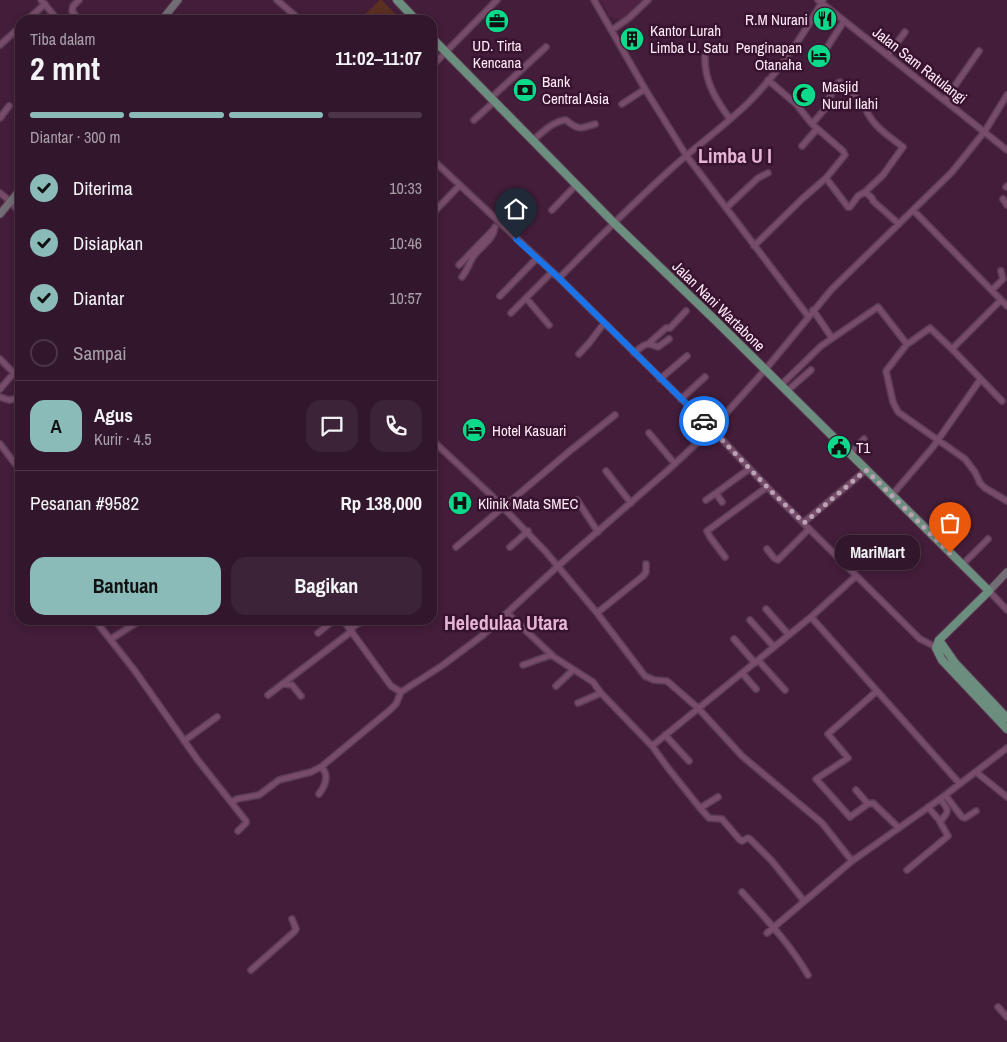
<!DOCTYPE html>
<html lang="id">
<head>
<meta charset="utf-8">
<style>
	body { margin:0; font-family:"Archivo Narrow",sans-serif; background:#3d2337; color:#f1f3f6; height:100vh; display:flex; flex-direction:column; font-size:19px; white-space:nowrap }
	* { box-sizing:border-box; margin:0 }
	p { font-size:16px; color:#a89fa9 }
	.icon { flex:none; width:28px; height:28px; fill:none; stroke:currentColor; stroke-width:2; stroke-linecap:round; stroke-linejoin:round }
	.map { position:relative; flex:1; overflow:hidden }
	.side { position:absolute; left:15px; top:15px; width:422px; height:610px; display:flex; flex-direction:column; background:#32162b; border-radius:15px; box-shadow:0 2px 8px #0003,0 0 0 1px #4d3547 }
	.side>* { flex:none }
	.pin { position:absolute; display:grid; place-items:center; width:42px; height:42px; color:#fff; margin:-51px -21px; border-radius:50% 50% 50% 0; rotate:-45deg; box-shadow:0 0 5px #0007 }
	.pin .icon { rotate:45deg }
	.courier { position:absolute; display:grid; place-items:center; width:50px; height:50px; margin:-25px; border:4px solid #1a73e8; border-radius:50%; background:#fff; color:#222; box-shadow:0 1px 6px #0007 }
	.bubble { position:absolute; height:35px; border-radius:15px; background:#32162b; box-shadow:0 2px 8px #0003,0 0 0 1px #4d3547; font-size:16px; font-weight:700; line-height:35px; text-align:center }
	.headline em { font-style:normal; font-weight:700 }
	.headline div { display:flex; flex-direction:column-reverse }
	.headline { display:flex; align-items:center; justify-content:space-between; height:85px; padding:0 15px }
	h1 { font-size:32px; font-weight:700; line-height:38px }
	.bar { display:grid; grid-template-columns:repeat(4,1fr); gap:8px 5px; align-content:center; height:60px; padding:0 15px }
	.bar i { height:6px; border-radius:4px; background:#4d3547 }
	.bar .on { background:#8bbbb9 }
	.bar p { grid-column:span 4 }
	.line { display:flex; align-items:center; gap:12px; padding:0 15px; border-top:1px solid #4d3547 }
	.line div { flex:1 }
	.round { display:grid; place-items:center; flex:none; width:52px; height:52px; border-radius:15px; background:#3d2337 }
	ol { padding:0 15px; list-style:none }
	li { display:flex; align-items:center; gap:15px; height:55px }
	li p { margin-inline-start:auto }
	li .icon { padding:5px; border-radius:50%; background:#8bbbb9; color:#111; stroke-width:4 }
	li:last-child { color:#a89fa9 }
	li i { width:28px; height:28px; border:2px solid #4d3547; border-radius:50% }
	.cta { display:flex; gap:10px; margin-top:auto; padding:10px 15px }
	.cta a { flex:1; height:58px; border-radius:15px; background:#8bbbb9; color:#111; font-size:20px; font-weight:700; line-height:58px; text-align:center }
	.cta a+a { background:#3d2337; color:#f1f3f6 }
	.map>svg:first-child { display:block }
	.built { fill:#4f2243 }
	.green { fill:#5b2f21 }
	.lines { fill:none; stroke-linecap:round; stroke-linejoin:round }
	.street-casing { stroke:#5c3c54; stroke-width:8 }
	.secondary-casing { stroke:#5c3c54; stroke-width:9 }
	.primary-casing { stroke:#5c3c54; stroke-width:10 }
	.street { stroke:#774c6a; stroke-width:5 }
	.secondary { stroke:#726d74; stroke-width:7 }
	.primary { stroke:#6c8e7e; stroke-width:8 }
	.done { stroke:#bda2b5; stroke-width:5; stroke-dasharray:0 9 }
	.route { stroke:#1a73e8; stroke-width:6 }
	.labels { text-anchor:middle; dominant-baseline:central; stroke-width:5; stroke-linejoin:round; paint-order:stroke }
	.poi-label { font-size:15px; fill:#ffeaf8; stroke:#38132f; text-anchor:start }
	.street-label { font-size:15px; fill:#ffeaf8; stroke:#38132f }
	.district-label { font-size:20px; font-weight:bold; fill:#e6b5d6; stroke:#38132f }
</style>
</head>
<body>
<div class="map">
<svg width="1007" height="1042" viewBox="0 0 1007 1042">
	<rect width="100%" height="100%" fill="#431d39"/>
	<path class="built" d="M600,0H642L626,16L621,20L610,17Z"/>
	<path class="green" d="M380,0H382L401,20H359Z"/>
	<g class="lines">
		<g class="street-casing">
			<path id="street" d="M41,0L58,20
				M79,0L73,6L72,11L79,20
				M277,0L300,20
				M594,0L645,89L686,155L808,316
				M818,0L1007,150
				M27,20L45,4
				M292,20H293
				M612,30L629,18L648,0
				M0,45L20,27
				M828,46L844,21
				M888,55L905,32
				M705,56C704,81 716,100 730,119
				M432,66L497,0
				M492,97L546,47
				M945,100L979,51
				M622,104L645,89
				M0,118L9,106
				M474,120L495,101
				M812,124L829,104L827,103L828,100L838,83L840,82L864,105C871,125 886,134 903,147L883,175L865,192
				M533,140C543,132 553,121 566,120C578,130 580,129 595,124
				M802,146L817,129
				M432,159L559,278L712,429L772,492L920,639L938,648
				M826,178L848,207H850L858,196L865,192L872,198L873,201L899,224
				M1006,187L1007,186
				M0,193L10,201L20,213
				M1003,199L1007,205
				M726,208L758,178L768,173
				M552,210L577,184
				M913,210L1007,306
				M432,214L460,185
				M754,246L802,199L826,178L845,155L843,151L812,124L796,104L768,80
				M459,265L494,229
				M462,277C467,271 468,266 472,259C478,247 493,242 495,227
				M559,278C596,241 632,204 671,169C696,146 725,126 749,102C779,72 803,36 823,0
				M992,290L1003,279L1001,271
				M500,296L537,258
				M526,298L549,325
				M1001,300L952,349L1002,401
				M813,310L832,338
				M511,313L552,272
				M648,344L666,328H670L686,311
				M907,344L886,371L893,402L898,412L965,459L975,472L980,483L985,488L1007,501
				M634,353C644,345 646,341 658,347L669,339
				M579,354L590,342L604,323
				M0,359L14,373
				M660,379L687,356
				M781,385L821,346L878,307L906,343H909L930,328L952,349
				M0,389L20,366
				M787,391L811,370
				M0,397L9,400L20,398
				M681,399L705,377
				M649,433L675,464
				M432,440L492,496L545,551L597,613L645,676L654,680L667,681L698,708L742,756L822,823L852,861
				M0,444L20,470
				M850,454L864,439
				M606,471L631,503
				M892,495L933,447L980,380
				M577,500L598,532
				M706,500L716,493
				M722,502L716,493L749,469
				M803,523L866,470
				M456,547L571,450L615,415
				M510,547L528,531
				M767,549L774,558L778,560L809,529
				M725,557L710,537L707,531L767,487
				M845,565L864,549
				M962,565L988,539
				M989,591L1007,610
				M766,609L789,635
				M507,613L554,657L593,682L601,693L652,746L668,768L700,808L718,797
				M597,613L643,576L646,572V564
				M811,617L960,784
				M95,620L135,671L197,759L246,821V823L238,831
				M343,620L391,686L401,692L443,665L483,635L558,566L667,471L712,429L765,370L831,290L952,172L985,131L1007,95
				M750,620L774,647
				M350,629L364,620
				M318,633L334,620
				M111,639L141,620
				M734,639L755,663
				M758,660L785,690
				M523,665L551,655
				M742,673L756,689
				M285,684L292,685L301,696
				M556,686L573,670
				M877,691L828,734L848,758L816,779L850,817L868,804L873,803L899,828
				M268,695L352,631
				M578,703L601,693
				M665,735L689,761
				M184,741L217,717
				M652,746L811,617L856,576
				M976,772L1007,797
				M856,790L868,804
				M319,794C325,786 330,775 321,767L390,710L396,704L401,692
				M945,795L962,817L965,818L976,811
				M232,802L237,799L259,795L279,780L311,772L321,767
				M928,807L940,821
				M700,808L709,818L722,819L740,840L742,841L748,838L750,839L772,861L804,901
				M907,870L948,836L940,822C949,811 950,811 940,799
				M742,892C766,919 790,944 808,975
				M767,933L852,861L940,799L1007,748
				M251,970L294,932L296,929L292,919
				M998,1007L1007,1017"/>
		</g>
		<g class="secondary-casing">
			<path id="secondary" d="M162,20L178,0
				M0,214L20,190
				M989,591L1007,572"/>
		</g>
		<g class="primary-casing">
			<path id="primary" d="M397,0L416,20
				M432,38L614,223L715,320L989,591L939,640L936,648L942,660L1007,729
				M939,640L955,663L1007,718"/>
		</g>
		<use href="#street" class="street"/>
		<use href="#secondary" class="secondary"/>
		<use href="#primary" class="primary"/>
	</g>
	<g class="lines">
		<path class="done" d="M704,421L772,492L804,523L866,470L950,553"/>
		<path class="route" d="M516,239L559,278L704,421"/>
	</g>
	<defs>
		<g id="restaurant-disc" transform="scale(1.25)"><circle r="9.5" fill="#0dd98a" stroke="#38132f"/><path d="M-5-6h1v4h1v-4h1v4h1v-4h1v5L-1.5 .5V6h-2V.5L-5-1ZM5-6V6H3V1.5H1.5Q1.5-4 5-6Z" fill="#111"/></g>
		<g id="office-disc" transform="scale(1.25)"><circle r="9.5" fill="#0dd98a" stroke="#38132f"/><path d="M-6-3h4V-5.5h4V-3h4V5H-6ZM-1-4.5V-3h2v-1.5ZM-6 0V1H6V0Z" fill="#111"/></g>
		<g id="building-disc" transform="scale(1.25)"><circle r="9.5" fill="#0dd98a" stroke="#38132f"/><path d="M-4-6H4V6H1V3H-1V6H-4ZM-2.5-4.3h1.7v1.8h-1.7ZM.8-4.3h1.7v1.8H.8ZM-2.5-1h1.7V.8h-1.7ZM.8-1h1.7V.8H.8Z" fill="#111"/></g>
		<g id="hotel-disc" transform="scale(1.25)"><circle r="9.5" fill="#0dd98a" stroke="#38132f"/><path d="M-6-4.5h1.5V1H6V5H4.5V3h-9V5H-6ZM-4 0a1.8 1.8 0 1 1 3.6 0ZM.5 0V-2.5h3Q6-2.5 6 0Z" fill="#111"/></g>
		<g id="bank-disc" transform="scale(1.25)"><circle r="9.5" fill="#0dd98a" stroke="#38132f"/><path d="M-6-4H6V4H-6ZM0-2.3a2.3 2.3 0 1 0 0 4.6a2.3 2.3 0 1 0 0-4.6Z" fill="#111"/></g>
		<g id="mosque-disc" transform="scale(1.25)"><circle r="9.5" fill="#0dd98a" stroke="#38132f"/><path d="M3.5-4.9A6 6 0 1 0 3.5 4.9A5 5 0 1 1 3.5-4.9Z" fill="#111"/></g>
		<g id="civic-disc" transform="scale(1.25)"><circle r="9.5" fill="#0dd98a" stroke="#38132f"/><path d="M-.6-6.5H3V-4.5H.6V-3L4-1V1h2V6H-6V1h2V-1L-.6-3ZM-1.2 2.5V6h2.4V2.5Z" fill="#111"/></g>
		<g id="hospital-disc" transform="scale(1.25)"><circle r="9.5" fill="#0dd98a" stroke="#38132f"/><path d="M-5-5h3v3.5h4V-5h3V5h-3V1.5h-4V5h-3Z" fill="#111"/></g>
	</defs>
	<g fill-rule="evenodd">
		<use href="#restaurant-disc" x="825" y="19"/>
		<use href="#office-disc" x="497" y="21"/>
		<use href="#building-disc" x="632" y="39"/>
		<use href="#hotel-disc" x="819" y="56"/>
		<use href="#bank-disc" x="525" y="90"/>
		<use href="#mosque-disc" x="804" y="95"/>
		<use href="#hotel-disc" x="474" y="430"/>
		<use href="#civic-disc" x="839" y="447"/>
		<use href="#hospital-disc" x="460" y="503"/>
	</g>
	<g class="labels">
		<g class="poi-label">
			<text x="808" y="19" text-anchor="end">R.M Nurani</text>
			<text x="650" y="30">Kantor Lurah<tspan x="650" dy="17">Limba U. Satu</tspan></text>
			<text x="497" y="45" text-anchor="middle">UD. Tirta<tspan x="497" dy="17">Kencana</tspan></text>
			<text x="802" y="47" text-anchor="end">Penginapan<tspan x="802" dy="17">Otanaha</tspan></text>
			<text x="542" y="81">Bank<tspan x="542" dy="17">Central Asia</tspan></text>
			<text x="822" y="86">Masjid<tspan x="822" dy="17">Nurul Ilahi</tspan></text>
			<text x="492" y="430">Hotel Kasuari</text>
			<text x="856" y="447">T1</text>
			<text x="478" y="503">Klinik Mata SMEC</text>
		</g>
		<g class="street-label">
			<text transform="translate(920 65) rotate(38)">Jalan Sam Ratulangi</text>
			<text transform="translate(719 306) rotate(44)">Jalan Nani Wartabone</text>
		</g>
		<g class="district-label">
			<text x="735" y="155">Limba U I</text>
			<text x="506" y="622">Heledulaa Utara</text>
		</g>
	</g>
</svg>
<div class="pin" style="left:950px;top:553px;background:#ea580c"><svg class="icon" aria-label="bag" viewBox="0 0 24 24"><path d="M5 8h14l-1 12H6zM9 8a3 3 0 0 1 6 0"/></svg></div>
<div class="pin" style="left:516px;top:239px;background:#1f2937"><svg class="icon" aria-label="home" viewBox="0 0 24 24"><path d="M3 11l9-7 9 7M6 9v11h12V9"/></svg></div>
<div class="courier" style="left:704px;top:421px"><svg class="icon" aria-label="car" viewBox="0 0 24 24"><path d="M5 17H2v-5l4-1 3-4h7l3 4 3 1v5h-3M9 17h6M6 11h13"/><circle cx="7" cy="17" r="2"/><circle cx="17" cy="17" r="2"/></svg></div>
<div class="bubble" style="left:835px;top:535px;width:85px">MariMart</div>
<section class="side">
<div class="headline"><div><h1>2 mnt</h1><p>Tiba dalam</p></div><em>11:02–11:07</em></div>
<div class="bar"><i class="on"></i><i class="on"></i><i class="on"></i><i></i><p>Diantar · 300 m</p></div>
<ol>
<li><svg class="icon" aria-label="check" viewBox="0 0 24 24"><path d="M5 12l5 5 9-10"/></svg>Diterima<p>10:33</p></li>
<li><svg class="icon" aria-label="check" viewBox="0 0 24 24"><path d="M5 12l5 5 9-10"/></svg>Disiapkan<p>10:46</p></li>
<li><svg class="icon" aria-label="check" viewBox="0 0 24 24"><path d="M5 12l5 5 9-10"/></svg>Diantar<p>10:57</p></li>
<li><i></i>Sampai</li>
</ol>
<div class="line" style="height:90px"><b class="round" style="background:#8bbbb9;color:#111">A</b><div><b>Agus</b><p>Kurir · 4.5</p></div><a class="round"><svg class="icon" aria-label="chat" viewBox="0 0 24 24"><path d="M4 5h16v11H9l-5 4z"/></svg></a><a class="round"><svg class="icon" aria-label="phone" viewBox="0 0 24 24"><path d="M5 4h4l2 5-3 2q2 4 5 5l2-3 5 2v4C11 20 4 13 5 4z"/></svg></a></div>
<div class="line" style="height:65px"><div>Pesanan #9582</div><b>Rp 138,000</b></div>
<div class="cta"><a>Bantuan</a><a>Bagikan</a></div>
</section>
</div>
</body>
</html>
